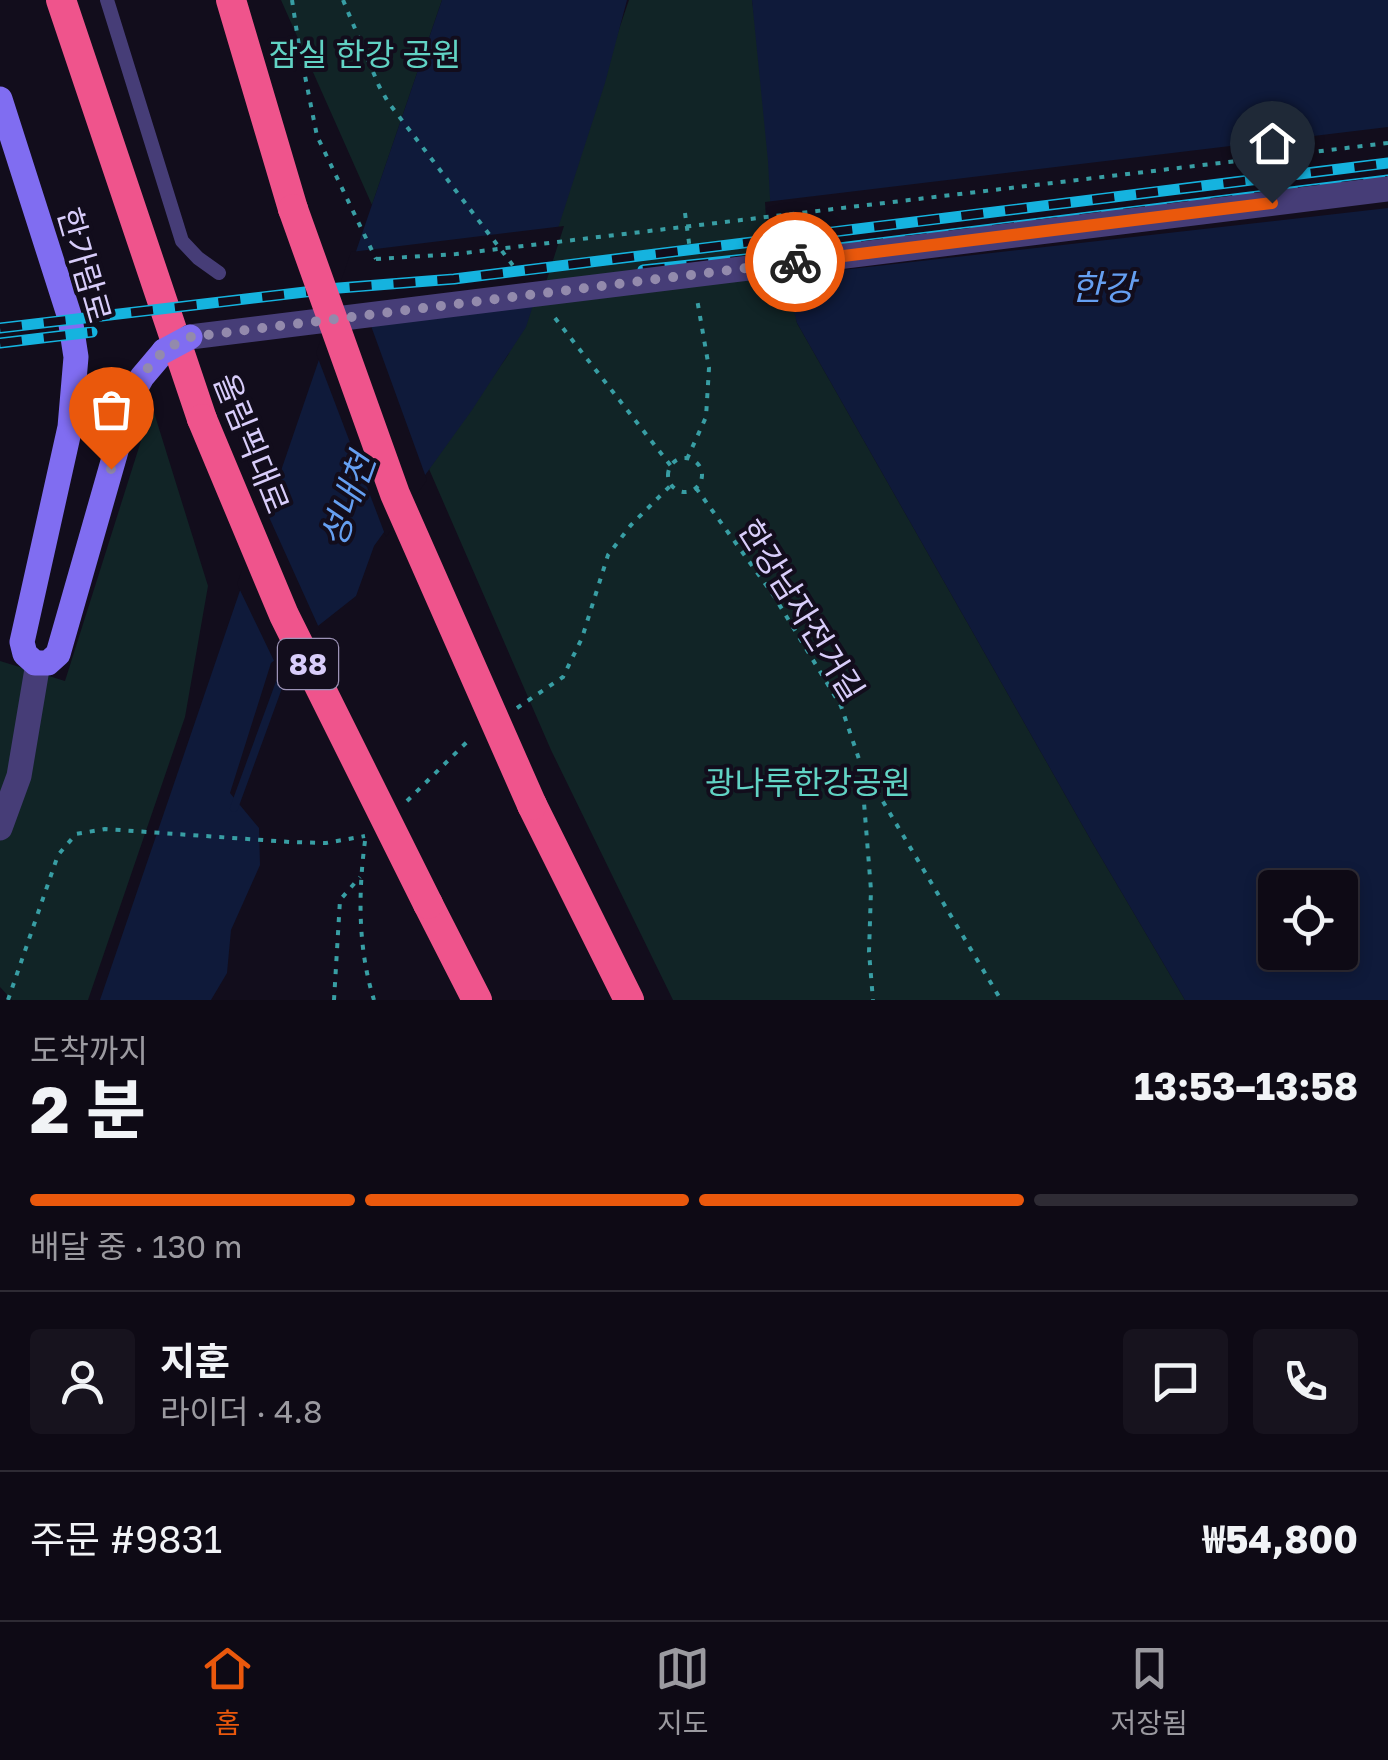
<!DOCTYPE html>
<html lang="ko">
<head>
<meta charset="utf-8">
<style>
	body { margin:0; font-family:"Golos Text","Noto Sans KR",sans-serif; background:#17131e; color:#f1f3f6; height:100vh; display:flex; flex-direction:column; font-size:38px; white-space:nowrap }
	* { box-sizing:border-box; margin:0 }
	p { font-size:32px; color:#9b9aa0 }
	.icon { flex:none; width:55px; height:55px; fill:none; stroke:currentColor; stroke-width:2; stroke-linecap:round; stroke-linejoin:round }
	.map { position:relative; height:1000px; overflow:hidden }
	.sheet { display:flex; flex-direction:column; background:#0e0a15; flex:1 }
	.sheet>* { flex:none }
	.controls { position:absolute; left:1258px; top:870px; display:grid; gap:20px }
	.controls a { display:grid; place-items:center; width:100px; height:100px; border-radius:10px; background:#0e0a15; box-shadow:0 5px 15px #0003,0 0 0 2px #2e2b34; font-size:50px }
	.pin { position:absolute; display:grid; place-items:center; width:85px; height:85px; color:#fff; margin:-102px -42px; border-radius:50% 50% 50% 0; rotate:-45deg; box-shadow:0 0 10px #0007 }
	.pin .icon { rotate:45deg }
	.courier { position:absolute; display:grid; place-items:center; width:100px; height:100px; margin:-50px; border:8px solid #ea580c; border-radius:50%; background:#fff; color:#222; box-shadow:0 2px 12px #0007 }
	.summary em { font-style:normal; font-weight:700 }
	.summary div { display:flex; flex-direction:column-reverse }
	.summary { display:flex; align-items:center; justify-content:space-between; height:170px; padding:0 30px }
	h1 { font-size:65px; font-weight:700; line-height:75px }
	.bar { display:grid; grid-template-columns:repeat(4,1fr); gap:15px 10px; align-content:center; height:120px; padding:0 30px }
	.bar i { height:12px; border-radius:8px; background:#2e2b34 }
	.bar .on { background:#ea580c }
	.bar p { grid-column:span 4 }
	.line { display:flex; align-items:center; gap:25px; padding:0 30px; border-top:2px solid #2e2b34 }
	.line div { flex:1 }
	.round { display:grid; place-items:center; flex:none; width:105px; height:105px; border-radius:10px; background:#17131e }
	.tabs { display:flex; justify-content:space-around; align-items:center; height:140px; border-top:2px solid #2e2b34; background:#0e0a15; font-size:28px; color:#9b9aa0 }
	.tabs a { display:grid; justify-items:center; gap:5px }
	.tabs .on { color:#ea580c }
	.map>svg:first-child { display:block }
	.green { fill:#112426 }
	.water { fill:#0f1a3a; fill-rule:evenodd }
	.pier { fill:#120d1c }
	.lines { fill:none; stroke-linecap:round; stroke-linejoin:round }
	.stream { stroke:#0f1a3a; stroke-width:8 }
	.path { stroke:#389ea4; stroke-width:4; stroke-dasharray:5 8; stroke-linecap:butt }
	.lane { stroke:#463d77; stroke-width:14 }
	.street { stroke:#463d77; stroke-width:25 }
	.secondary { stroke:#806df1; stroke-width:25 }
	.highway { stroke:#ef548c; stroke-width:30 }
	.rail-casing { stroke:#15b3df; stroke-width:11 }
	.rail { stroke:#120d1c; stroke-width:8; stroke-dasharray:22; stroke-linecap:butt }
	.path-bridge { stroke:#389ea4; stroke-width:4; stroke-dasharray:5 8; stroke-linecap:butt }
	.street-bridge { stroke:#463d77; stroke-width:25 }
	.secondary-bridge { stroke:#806df1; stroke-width:25 }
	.highway-bridge { stroke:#ef548c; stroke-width:30 }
	.done { stroke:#938aac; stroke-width:10; stroke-dasharray:0 18 }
	.route { stroke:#ea580c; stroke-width:12 }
	.labels { text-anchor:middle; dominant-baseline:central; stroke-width:8; stroke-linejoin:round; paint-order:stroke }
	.shield { fill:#120d1c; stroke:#9d93b7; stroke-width:2.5 }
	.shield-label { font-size:30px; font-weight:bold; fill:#d8cdfa }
	.park-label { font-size:32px; fill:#61d3c4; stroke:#120d1c }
	.street-label { font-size:32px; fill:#d8cdfa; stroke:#120d1c }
	.water-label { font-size:35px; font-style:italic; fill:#659ff1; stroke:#120d1c }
</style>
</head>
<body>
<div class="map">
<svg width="1388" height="1000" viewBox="0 0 1388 1000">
	<rect width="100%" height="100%" fill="#120d1c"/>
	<path class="green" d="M281,0H442L372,205Z
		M629,0H752L797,323L1092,842L1185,1000H673L551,750L429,469L508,355Z
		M152,406L208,586L185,717L88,1000H12L0,987V661L65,681Z"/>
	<path class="water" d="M442,0H627L605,83L526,327L472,410L374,546L356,596L271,663L230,793L259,828L260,865L231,930L227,973L211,1000H100Z
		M752,0H1388V1000H1185L1092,842L797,323L771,217L768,161ZM1275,888H1340V952H1275Z"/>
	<path class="pier" d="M1388,127V208L780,277L766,218L765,202Z
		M564,226L539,304L370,323L427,480L386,537L316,353L351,252Z
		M264,506L320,630L276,665L237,584Z"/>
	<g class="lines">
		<path class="stream" d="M234,808L291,652"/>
		<path class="path" d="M292,0L299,46L317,136L376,259
			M343,0L379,86L388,102L518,272
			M685,213L690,250
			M555,318L671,466
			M668 475a17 17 0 1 1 34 0a17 17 0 1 1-34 0Z
			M687,459L706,417L709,368L697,299
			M696,488L774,596L841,706L861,765L871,890L869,952L873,1000
			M517,708L563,677L582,638L608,555L631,525L671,485
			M863,768L1001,1000
			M407,801L471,738
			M365,841C358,894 358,949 374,1000
			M8,1000L58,855L76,834L105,829L290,842L326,843L365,836
			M334,1000L340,900L360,877"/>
		<path class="lane" d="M107,0L182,241L198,258L219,273"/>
		<path class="street" d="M0,828L19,776L38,663"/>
		<path class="secondary" d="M0,99L70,318L76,357L70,427L22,642L25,654L35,663H48L58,654L132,395L142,377L164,351"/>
		<path class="highway" d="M61,0L202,419
			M231,0L293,209
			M532,805L629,1000
			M428,904L477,1000"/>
		<g class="rail-casing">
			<path id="rail" d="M643,270L783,255L1388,180
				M0,328L339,288L454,279L1388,163
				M0,343L92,332"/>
		</g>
		<use href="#rail" class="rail"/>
		<path class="path-bridge" d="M376,259L456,254L1388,143"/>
		<path class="street-bridge" d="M190,337L1388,189"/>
		<path class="secondary-bridge" d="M164,351L190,337"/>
		<path class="highway-bridge" d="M293,209L395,494L532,805
			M202,419L284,615L428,904"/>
	</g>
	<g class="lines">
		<path class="done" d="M111,469C122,429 129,381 162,353C170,346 180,342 190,337L795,262"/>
		<path class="route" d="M795,262L1272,203"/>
	</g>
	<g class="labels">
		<rect class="shield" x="278" y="639" width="60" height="50" rx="8"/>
		<g class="shield-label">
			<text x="308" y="664">88</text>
		</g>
		<g class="park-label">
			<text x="365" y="54">잠실 한강 공원</text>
			<text x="808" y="782">광나루한강공원</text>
		</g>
		<g class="street-label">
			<text transform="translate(85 265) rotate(74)">한가람로</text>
			<text transform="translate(252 443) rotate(68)">올림픽대로</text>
			<text transform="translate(802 610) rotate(58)">한강남자전거길</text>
		</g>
		<g class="water-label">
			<text x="1103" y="287">한강</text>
			<text transform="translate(347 500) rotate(-70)">성내천</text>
		</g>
	</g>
</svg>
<div class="controls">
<a><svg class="icon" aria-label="locate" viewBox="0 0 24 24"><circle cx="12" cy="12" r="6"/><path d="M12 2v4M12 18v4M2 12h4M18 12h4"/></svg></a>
</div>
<div class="pin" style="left:111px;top:469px;background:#ea580c"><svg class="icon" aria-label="bag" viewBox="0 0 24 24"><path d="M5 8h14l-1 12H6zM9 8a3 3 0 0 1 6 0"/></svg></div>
<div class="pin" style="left:1272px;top:203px;background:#1f2937"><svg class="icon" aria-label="home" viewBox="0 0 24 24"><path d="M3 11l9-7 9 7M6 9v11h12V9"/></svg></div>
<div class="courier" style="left:795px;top:262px"><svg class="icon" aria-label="bike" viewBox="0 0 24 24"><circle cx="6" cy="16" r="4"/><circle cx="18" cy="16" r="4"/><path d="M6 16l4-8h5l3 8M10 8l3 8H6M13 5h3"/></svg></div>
</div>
<section class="sheet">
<div class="summary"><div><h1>2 분</h1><p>도착까지</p></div><em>13:53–13:58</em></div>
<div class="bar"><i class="on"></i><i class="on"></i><i class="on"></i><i></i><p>배달 중 · 130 m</p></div>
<div class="line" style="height:180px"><a class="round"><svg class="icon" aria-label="person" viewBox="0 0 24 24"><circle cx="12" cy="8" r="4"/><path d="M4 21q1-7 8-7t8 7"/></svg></a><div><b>지훈</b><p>라이더 · 4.8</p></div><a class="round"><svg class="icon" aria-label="chat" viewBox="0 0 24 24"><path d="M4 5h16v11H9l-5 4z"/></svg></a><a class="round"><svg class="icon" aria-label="phone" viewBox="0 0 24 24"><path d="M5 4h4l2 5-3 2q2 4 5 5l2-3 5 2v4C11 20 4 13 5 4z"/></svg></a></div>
<div class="line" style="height:130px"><div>주문 #9831</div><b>₩54,800</b></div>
</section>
<nav class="tabs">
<a class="on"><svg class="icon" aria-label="home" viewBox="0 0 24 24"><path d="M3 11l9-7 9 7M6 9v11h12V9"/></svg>홈</a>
<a><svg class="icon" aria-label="map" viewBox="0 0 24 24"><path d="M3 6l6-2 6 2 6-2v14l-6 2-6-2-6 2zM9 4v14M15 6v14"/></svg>지도</a>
<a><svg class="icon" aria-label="saved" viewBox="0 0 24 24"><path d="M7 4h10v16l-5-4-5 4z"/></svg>저장됨</a>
</nav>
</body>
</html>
